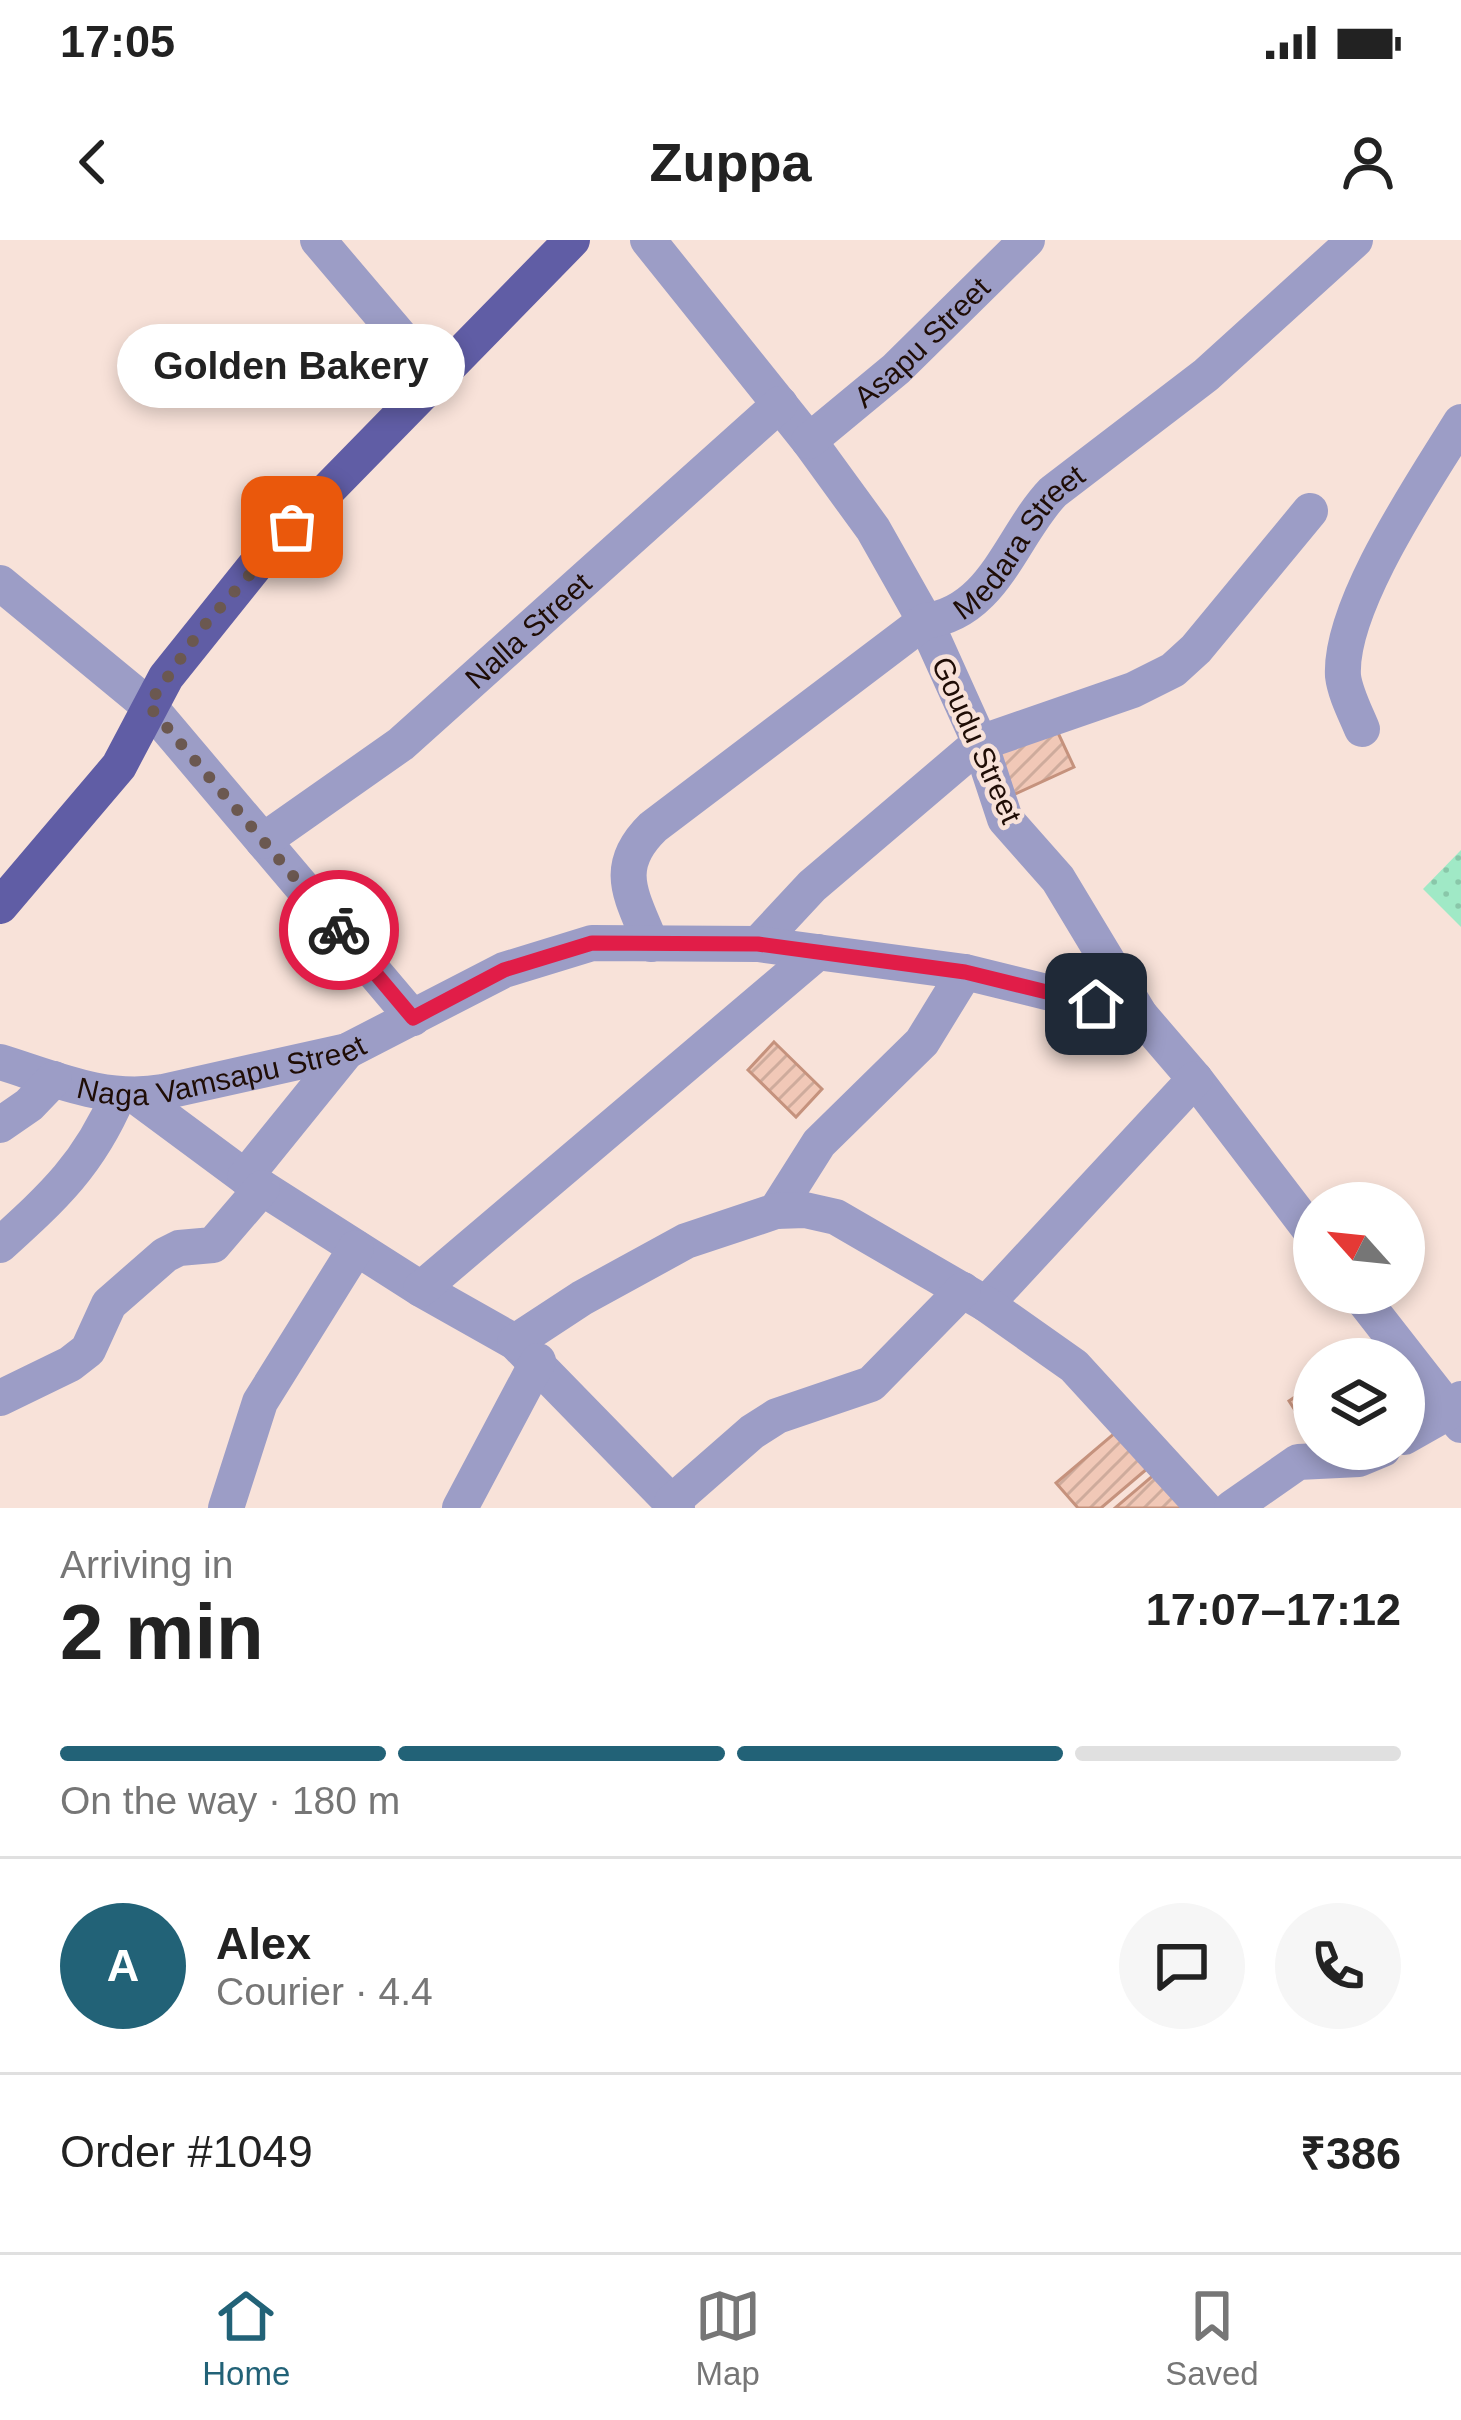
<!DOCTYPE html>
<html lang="en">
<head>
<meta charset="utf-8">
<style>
	body { margin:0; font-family:Helvetica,sans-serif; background:#f6f6f6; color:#222; height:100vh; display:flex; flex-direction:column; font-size:45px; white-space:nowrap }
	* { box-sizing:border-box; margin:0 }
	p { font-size:39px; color:#767676 }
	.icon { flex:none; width:66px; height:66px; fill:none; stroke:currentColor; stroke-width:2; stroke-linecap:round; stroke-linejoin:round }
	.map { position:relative; height:1268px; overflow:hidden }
	.sheet { display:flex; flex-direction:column; background:#fff; flex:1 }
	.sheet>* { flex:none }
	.needle { width:78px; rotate:297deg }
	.buttons { position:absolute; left:1293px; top:942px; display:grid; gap:24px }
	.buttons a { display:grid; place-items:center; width:132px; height:132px; border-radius:50%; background:#fff; box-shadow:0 6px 18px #0003; font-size:60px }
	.pin { position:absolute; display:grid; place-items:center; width:102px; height:102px; color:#fff; margin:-51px; border-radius:24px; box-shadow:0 6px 18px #0006 }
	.courier { position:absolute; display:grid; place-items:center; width:120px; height:120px; margin:-60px; border:9px solid #e11d48; border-radius:50%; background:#fff; color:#222; box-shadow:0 3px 15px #0007 }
	.bubble { position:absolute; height:84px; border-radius:42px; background:#fff; box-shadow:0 6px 18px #0003; font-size:39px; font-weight:700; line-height:84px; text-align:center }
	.summary em { font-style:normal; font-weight:700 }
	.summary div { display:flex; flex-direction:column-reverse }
	.summary { display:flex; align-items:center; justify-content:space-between; height:204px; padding:0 60px }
	h1 { font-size:78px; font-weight:700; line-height:90px }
	.bar { display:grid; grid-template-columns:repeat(4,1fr); gap:18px 12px; align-content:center; height:144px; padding:0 60px }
	.bar i { height:15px; border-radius:9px; background:#e0e0e0 }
	.bar .current { background:#226277 }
	.bar p { grid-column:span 4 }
	.line { display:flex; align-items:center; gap:30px; padding:0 60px; border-top:3px solid #e0e0e0 }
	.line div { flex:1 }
	.round { display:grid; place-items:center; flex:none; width:126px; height:126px; border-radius:63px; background:#f6f6f6 }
	.status { display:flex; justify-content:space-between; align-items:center; height:84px; padding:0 60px; background:#fff; direction:ltr }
	.status svg { height:33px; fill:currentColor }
	header { display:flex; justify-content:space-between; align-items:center; height:156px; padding:0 60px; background:#fff; font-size:54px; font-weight:700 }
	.dock { display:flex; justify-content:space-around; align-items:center; height:168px; border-top:3px solid #e0e0e0; background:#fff; font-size:33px; color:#767676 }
	.dock a { display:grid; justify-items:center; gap:6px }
	.dock .current { color:#226277 }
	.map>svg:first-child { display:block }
	.park { fill:url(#park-dots) }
	.building { fill:url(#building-hatch); stroke:#c5927d; stroke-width:3 }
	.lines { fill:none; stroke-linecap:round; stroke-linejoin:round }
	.minor { stroke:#9c9dc6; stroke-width:36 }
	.major { stroke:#605da5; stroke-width:36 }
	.done { stroke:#6b5850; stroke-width:12; stroke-dasharray:0 21.6 }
	.route { stroke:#e11d48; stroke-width:15 }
	.labels { text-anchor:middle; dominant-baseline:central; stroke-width:9; stroke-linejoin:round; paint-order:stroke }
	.street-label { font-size:30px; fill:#1f0d06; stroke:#f8e2d9 }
</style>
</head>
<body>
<div class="status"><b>17:05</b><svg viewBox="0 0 49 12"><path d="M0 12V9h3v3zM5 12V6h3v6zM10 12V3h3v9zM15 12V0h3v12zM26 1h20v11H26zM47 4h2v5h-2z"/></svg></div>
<header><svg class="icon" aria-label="back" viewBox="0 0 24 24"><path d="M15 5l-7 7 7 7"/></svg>Zuppa<svg class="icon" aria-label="person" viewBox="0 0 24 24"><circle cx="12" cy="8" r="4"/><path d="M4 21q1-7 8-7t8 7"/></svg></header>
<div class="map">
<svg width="1461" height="1268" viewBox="0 0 1461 1268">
	<defs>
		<pattern id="park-dots" width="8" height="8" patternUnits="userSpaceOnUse" patternTransform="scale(3)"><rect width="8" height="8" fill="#a0e9c6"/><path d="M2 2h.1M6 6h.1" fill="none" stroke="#89c7a9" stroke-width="1.8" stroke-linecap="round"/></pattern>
		<pattern id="building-hatch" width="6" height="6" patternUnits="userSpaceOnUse" patternTransform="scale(3)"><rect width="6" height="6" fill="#f1c8b7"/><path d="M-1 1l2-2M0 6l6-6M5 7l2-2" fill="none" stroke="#ceab9c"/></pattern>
	</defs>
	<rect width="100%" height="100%" fill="#f8e2d9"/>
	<path class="park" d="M1461,610V687L1423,649Z"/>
	<path class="building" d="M1052,480L1074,527L1013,555L991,507Z
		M774,802L822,849L796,877L748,830Z
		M1370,1107L1377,1119H1352Z
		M1314,1144V1200L1289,1161Z
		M1116,1192L1148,1228L1101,1268H1078L1056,1243Z
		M1156,1233L1186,1268H1115Z"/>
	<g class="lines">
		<g class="minor">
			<path d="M318,0L436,139"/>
			<path d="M648,0L809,201L873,289L925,381L980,503L1005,579L1058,639L1140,775L1195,839L1314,995"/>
			<path id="s1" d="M809,201L896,129L1027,0"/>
			<path d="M0,343L148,465L413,778"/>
			<path d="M1362,489C1355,472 1345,453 1343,436C1339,366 1424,242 1461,182"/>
			<path id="s2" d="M263,601L401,504L780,164"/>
			<path id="s3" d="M651,704C632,656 611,628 653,587L925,381C994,373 1011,296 1053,252L1206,135L1355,0"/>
			<path d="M758,704L812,646L980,503L1133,450L1173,430L1196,409L1310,271"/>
			<path id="s4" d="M0,822C55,839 105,862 163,852L347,811L504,730L592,703L758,704L965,732L1140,775"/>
			<path d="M137,857L245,937L421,1049L515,1102L677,1268"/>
			<path d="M0,885L29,865L54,839"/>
			<path d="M245,937L347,811"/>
			<path d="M776,971L819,903L922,802L965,732"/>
			<path d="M0,1005C54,956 89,924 118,856"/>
			<path d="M421,1049L818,712"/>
			<path d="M1358,1053L1461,1185"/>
			<path d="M986,1064L1195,839"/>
			<path d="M515,1102L582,1058L686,1001L776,971L805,970L836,977L986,1064L1074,1126L1204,1268"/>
			<path d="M0,1158L70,1124L88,1110L109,1064L165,1015L179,1008L213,1005L262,948"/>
			<path d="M1404,1197L1450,1171L1461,1159"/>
			<path d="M672,1262L752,1192L777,1176L871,1144L963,1050"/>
			<path d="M226,1268L260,1162L356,1008"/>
			<path d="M460,1268L538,1121"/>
			<path d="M1232,1268L1298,1222L1359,1219L1383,1209"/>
		</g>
		<path class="major" d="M0,666L119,526L166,437L263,316L572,0"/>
	</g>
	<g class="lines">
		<path class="done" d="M292,287L202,388L148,465L339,690"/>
		<path class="route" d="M339,690L413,778L504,730L592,703L758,704L965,732L1096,764"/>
	</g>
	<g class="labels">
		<g class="street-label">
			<text stroke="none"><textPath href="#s1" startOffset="150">Asapu Street</textPath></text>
			<text stroke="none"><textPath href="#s3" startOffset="597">Medara Street</textPath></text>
			<text stroke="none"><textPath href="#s2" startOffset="339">Nalla Street</textPath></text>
			<text transform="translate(977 500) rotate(66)">Goudu Street</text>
			<text stroke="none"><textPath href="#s4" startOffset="228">Naga Vamsapu Street</textPath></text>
		</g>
	</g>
</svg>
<div class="buttons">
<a><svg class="needle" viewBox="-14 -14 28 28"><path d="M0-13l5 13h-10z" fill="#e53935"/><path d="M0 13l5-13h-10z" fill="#767676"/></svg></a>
<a><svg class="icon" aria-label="layers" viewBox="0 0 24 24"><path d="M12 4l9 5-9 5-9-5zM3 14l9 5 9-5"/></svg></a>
</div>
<div class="pin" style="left:292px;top:287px;background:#ea580c"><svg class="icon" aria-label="bag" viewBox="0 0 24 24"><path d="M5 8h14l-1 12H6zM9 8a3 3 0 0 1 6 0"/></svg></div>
<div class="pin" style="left:1096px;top:764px;background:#1f2937"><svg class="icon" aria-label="home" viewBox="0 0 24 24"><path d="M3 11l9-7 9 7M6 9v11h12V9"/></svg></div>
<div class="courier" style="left:339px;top:690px"><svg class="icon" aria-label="bike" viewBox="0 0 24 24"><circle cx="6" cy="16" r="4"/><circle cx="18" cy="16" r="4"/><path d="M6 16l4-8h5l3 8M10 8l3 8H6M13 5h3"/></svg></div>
<div class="bubble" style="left:117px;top:84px;width:348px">Golden Bakery</div>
</div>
<section class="sheet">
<div class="summary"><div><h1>2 min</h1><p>Arriving in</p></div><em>17:07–17:12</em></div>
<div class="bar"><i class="current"></i><i class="current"></i><i class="current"></i><i></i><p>On the way · 180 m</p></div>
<div class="line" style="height:216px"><b class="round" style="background:#226277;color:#fff">A</b><div><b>Alex</b><p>Courier · 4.4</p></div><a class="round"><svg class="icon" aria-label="chat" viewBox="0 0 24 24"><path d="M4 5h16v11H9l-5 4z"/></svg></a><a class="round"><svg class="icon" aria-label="phone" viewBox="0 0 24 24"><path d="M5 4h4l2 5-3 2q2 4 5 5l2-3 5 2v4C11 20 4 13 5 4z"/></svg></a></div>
<div class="line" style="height:156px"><div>Order #1049</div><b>₹386</b></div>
</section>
<nav class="dock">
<a class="current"><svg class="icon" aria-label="home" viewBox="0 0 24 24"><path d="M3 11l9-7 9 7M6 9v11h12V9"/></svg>Home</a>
<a><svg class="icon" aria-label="map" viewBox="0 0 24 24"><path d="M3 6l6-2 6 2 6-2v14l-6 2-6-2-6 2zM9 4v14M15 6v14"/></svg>Map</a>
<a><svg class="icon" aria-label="saved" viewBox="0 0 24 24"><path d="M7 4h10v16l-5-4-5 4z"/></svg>Saved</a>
</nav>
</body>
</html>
